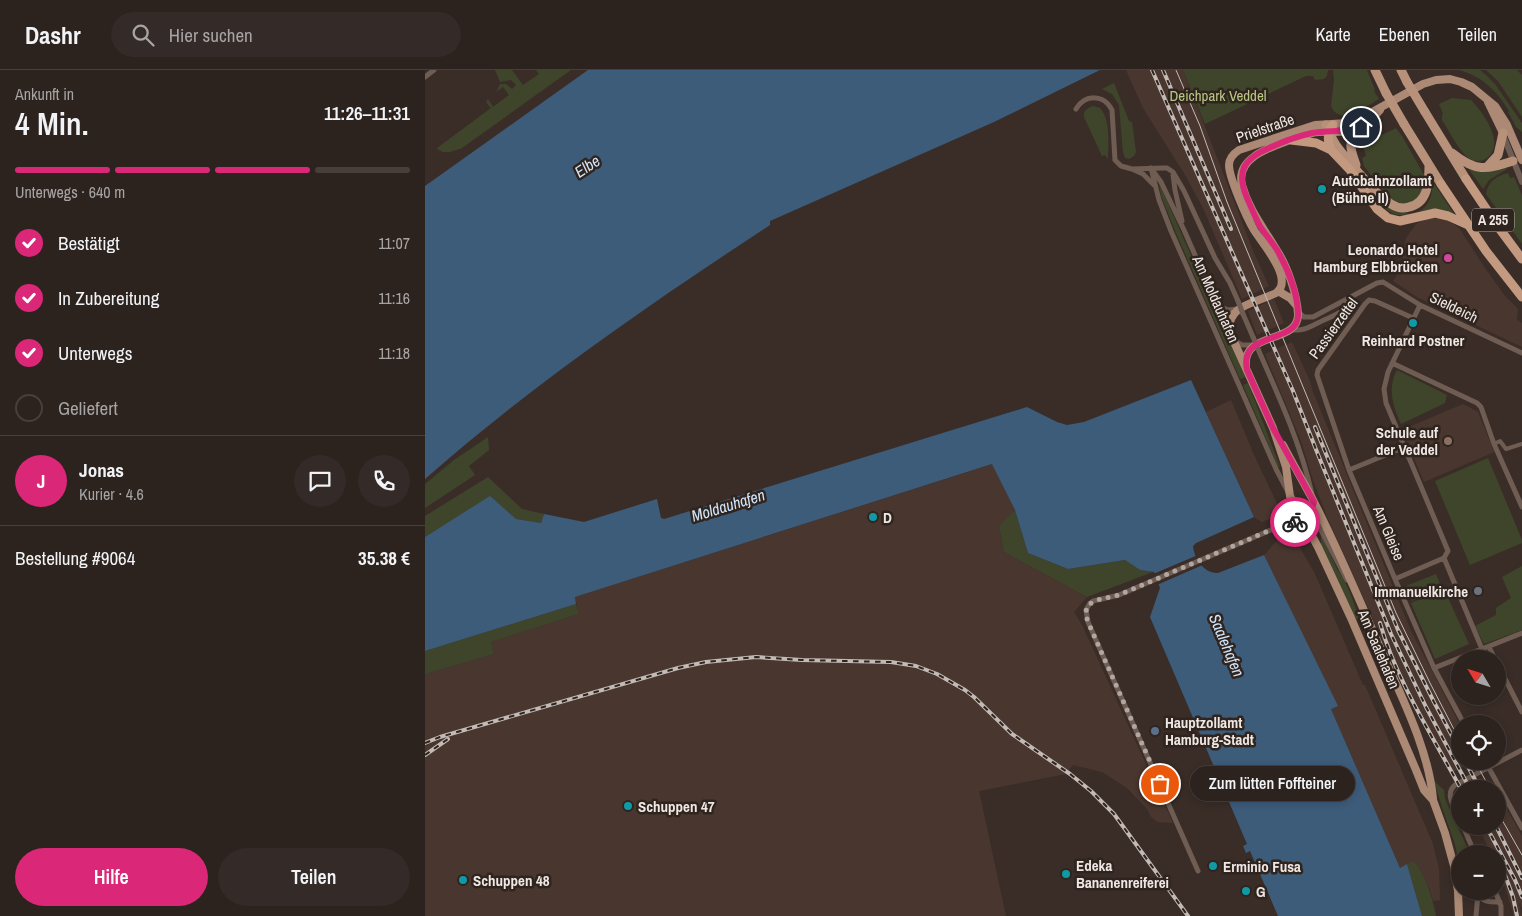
<!DOCTYPE html>
<html lang="de">
<head>
<meta charset="utf-8">
<style>
	body { margin:0; font-family:"Archivo Narrow",sans-serif; background:#342a27; color:#f1f3f6; height:100vh; display:flex; flex-direction:column; font-size:19px; white-space:nowrap }
	* { box-sizing:border-box; margin:0 }
	p { font-size:16px; color:#a6a4a4 }
	.icon { flex:none; width:28px; height:28px; fill:none; stroke:currentColor; stroke-width:2; stroke-linecap:round; stroke-linejoin:round }
	.map { position:relative; flex:1; overflow:hidden }
	.drawer { display:flex; flex-direction:column; background:#2c221e; width:425px }
	.drawer>* { flex:none }
	.needle { width:32px; rotate:308deg }
	.controls { position:absolute; left:1026px; top:580px; display:grid; gap:10px }
	.controls a { display:grid; place-items:center; width:55px; height:55px; border-radius:50%; background:#2c221e; box-shadow:0 2px 8px #0003,0 0 0 1px #483f3c; font-size:25px }
	.pin { position:absolute; display:grid; place-items:center; width:42px; height:42px; color:#fff; margin:-21px; border:2px solid #fff; border-radius:50%; box-shadow:0 1px 5px #0007 }
	.courier { position:absolute; display:grid; place-items:center; width:50px; height:50px; margin:-25px; border:4px solid #db2777; border-radius:50%; background:#fff; color:#222; box-shadow:0 1px 6px #0007 }
	.bubble { position:absolute; height:35px; border-radius:18px; background:#2c221e; box-shadow:0 2px 8px #0003,0 0 0 1px #483f3c; font-size:16px; font-weight:600; line-height:35px; text-align:center }
	.head em { font-style:normal; font-weight:600 }
	.head div { display:flex; flex-direction:column-reverse }
	.head { display:flex; align-items:center; justify-content:space-between; height:85px; padding:0 15px }
	h1 { font-size:32px; font-weight:600; line-height:38px }
	.bar { display:grid; grid-template-columns:repeat(4,1fr); gap:8px 5px; align-content:center; height:60px; padding:0 15px }
	.bar i { height:6px; border-radius:4px; background:#483f3c }
	.bar .on { background:#db2777 }
	.bar p { grid-column:span 4 }
	.line { display:flex; align-items:center; gap:12px; padding:0 15px; border-top:1px solid #483f3c }
	.line div { flex:1 }
	.round { display:grid; place-items:center; flex:none; width:52px; height:52px; border-radius:26px; background:#342a27 }
	ol { padding:0 15px; list-style:none }
	li { display:flex; align-items:center; gap:15px; height:55px }
	li p { margin-inline-start:auto }
	li .icon { padding:5px; border-radius:50%; background:#db2777; color:#fff; stroke-width:4 }
	li:last-child { color:#a6a4a4 }
	li i { width:28px; height:28px; border:2px solid #483f3c; border-radius:50% }
	.button { display:flex; gap:10px; margin-top:auto; padding:10px 15px }
	.button a { flex:1; height:58px; border-radius:30px; background:#db2777; color:#fff; font-size:20px; font-weight:600; line-height:58px; text-align:center }
	.button a+a { background:#342a27; color:#f1f3f6 }
	header { display:flex; align-items:center; gap:30px; box-sizing:border-box; height:70px; padding:0 25px; background:#2c221e; border-bottom:1px solid #483f3c }
	header strong { font-size:24px }
	nav { display:flex; gap:28px; margin-inline-start:auto; font-size:18px }
	.search { width:350px; height:45px; background:#342a27; display:flex; align-items:center; gap:12px; box-sizing:border-box; padding:0 18px; border-radius:28px; color:#a6a4a4; font-size:19px }
	main { display:flex; flex:1; min-height:0 }
	.map>svg:first-child { display:block }
	.built { fill:#49372f }
	.green { fill:#3f452b }
	.water { fill:#3d5c7a }
	.pier { fill:#3a2d28 }
	.lines { fill:none; stroke-linecap:round; stroke-linejoin:round }
	.pedestrian { stroke:#6f5d53; stroke-width:4 }
	.minor { stroke:#6f5d53; stroke-width:5 }
	.tertiary { stroke:#6f5d53; stroke-width:6 }
	.primary { stroke:#ab8974; stroke-width:8 }
	.trunk { stroke:#b7917a; stroke-width:9 }
	.motorway { stroke:#c39980; stroke-width:9 }
	.tram { stroke:#c3bab6; stroke-width:1 }
	.rail-casing { stroke:#c3bab6; stroke-width:4 }
	.rail { stroke:#2f241e; stroke-width:2; stroke-dasharray:5.5; stroke-linecap:butt }
	.minor-bridge { stroke:#6f5d53; stroke-width:5 }
	.trunk-bridge { stroke:#b7917a; stroke-width:9 }
	.done { stroke:#b0a6a2; stroke-width:5; stroke-dasharray:0 9 }
	.route { stroke:#db2777; stroke-width:6 }
	.culture-dot { fill:#0f9aa8; stroke:#2f241e; stroke-width:2 }
	.hotel-dot { fill:#d1479c; stroke:#2f241e; stroke-width:2 }
	.education-dot { fill:#8d6e63; stroke:#2f241e; stroke-width:2 }
	.worship-dot { fill:#6b7280; stroke:#2f241e; stroke-width:2 }
	.service-dot { fill:#5c6f8a; stroke:#2f241e; stroke-width:2 }
	.labels { text-anchor:middle; dominant-baseline:central; stroke-width:5; stroke-linejoin:round; paint-order:stroke }
	.shield { fill:#2f241e; stroke:#b5aca8; stroke-width:1 }
	.shield-label { font-size:14px; font-weight:bold; fill:#efe7e3 }
	.park-label { font-size:15px; fill:#b8c783; stroke:#2f241e }
	.street-label { font-size:15px; fill:#efe7e3; stroke:#2f241e }
	.poi-label { font-size:15px; font-weight:bold; fill:#efe7e3; stroke:#2f241e; text-anchor:start }
	.water-label { font-size:16px; font-style:italic; fill:#d0e4fa; stroke:#2f241e }
</style>
</head>
<body>
<header>
<strong>Dashr</strong>
<div class="search"><svg class="icon" aria-label="search" viewBox="0 0 24 24"><circle cx="10" cy="10" r="6"/><path d="M15 15l6 6"/></svg>Hier suchen</div>
<nav><a>Karte</a><a>Ebenen</a><a>Teilen</a></nav>
</header>
<main>
<section class="drawer">
<div class="head"><div><h1>4 Min.</h1><p>Ankunft in</p></div><em>11:26–11:31</em></div>
<div class="bar"><i class="on"></i><i class="on"></i><i class="on"></i><i></i><p>Unterwegs · 640 m</p></div>
<ol>
<li><svg class="icon" aria-label="check" viewBox="0 0 24 24"><path d="M5 12l5 5 9-10"/></svg>Bestätigt<p>11:07</p></li>
<li><svg class="icon" aria-label="check" viewBox="0 0 24 24"><path d="M5 12l5 5 9-10"/></svg>In Zubereitung<p>11:16</p></li>
<li><svg class="icon" aria-label="check" viewBox="0 0 24 24"><path d="M5 12l5 5 9-10"/></svg>Unterwegs<p>11:18</p></li>
<li><i></i>Geliefert</li>
</ol>
<div class="line" style="height:90px"><b class="round" style="background:#db2777;color:#fff">J</b><div><b>Jonas</b><p>Kurier · 4.6</p></div><a class="round"><svg class="icon" aria-label="chat" viewBox="0 0 24 24"><path d="M4 5h16v11H9l-5 4z"/></svg></a><a class="round"><svg class="icon" aria-label="phone" viewBox="0 0 24 24"><path d="M5 4h4l2 5-3 2q2 4 5 5l2-3 5 2v4C11 20 4 13 5 4z"/></svg></a></div>
<div class="line" style="height:65px"><div>Bestellung #9064</div><b>35.38 €</b></div>
<div class="button"><a>Hilfe</a><a>Teilen</a></div>
</section>
<div class="map">
<svg width="1097" height="846" viewBox="0 0 1097 846">
	<rect width="100%" height="100%" fill="#3a2d28"/>
	<path class="built" d="M701,0H758L829,183L844,216L817,229L778,138L760,105L718,38Z
		M1011,148L1024,151L1034,158L1060,198L1080,226L1093,239L1092,250L1097,253V277L992,227L968,211L975,201L981,168L991,154L1001,149Z
		M849,229L859,253L832,265L823,241Z
		M867,272L885,311L888,322L986,561L1035,655V691H1048L1025,704L986,631L959,573L902,447L888,410L876,371L840,284Z
		M806,330L829,385L857,444L837,452L829,447L781,342Z
		M1038,334L1053,342L1069,382L999,412L977,360Z
		M568,394L590,440L574,456L579,482L662,527L649,542L657,555L748,753L733,752L726,747L722,739L702,718L677,702L648,695L641,704L554,721L581,846H0V604L69,584L66,572L154,544L150,527Z
		M866,462L890,504L938,615H940L1008,774L1014,799L1015,830L1008,831L1005,820L989,791L975,798L906,639L912,636L839,485L855,467Z
		M1073,724L1097,766V838L1094,832L1097,846H1089L1082,823L1073,797L1072,784H1066L1053,756H1072Z"/>
	<path class="green" d="M70,0H87L98,15L114,4L111,0H146L37,78C28,81 18,86 12,78L66,38L61,32L63,29L68,37L84,25L78,17L71,22L75,14H81L87,19L91,15L86,10L75,12Z
		M758,0H903L902,6L899,9L890,10L888,6H881L780,54Z
		M908,0H942L950,20L949,21L954,29C942,36 914,57 906,36L909,10Z
		M1034,0H1055L1062,6L1070,14L1097,53V62L1091,57L1083,42L1084,41C1072,21 1057,6 1034,0Z
		M1061,0H1092L1097,5V47L1073,11Z
		M689,13L704,51L707,52L711,82L709,86L704,89L700,88L698,82L694,35L687,24L677,19Z
		M1027,28L1046,30C1056,41 1067,55 1069,70C1071,87 1054,98 1041,86C1032,77 1024,61 1017,50V46L1018,43L1014,34Z
		M668,36L675,38C686,50 683,74 683,89L680,85L677,86L659,47C658,41 662,38 668,36Z
		M971,58L977,66L999,105L1000,112L995,126L983,134H973L962,126L939,96L937,88L941,86L938,76L934,77V73C946,68 959,65 971,58Z
		M1080,95L1082,99L1064,110L1058,119L1043,98Z
		M1083,103L1085,108L1089,107L1097,125V174L1061,124C1063,111 1072,106 1083,103Z
		M1008,112L1029,144L1006,139L979,146L968,144L954,135L948,126C965,132 982,156 1001,136C1006,129 1008,122 1007,113Z
		M734,113L768,190L788,230L821,307L815,309L751,163L736,126Z
		M972,300L1022,325L1020,333L976,354C968,336 962,318 972,300Z
		M823,313L855,397H853L818,315Z
		M63,367L64,380L44,396L50,405L0,438V414L29,390Z
		M1063,388L1097,470V473L1045,495L1010,411Z
		M63,407L97,439L119,444L116,453L90,449L21,454L0,467V446Z
		M590,440L603,483L643,499L700,490L715,500L728,502L662,527L579,482L574,456Z
		M896,464L912,499L918,507L926,525L934,548L930,550L896,475Z
		M1097,496V560L1059,574L1050,556L1071,545V538L1086,528L1077,507Z
		M1011,504L1017,518L987,531L981,516Z
		M1019,519L1044,574L1010,589L986,533Z
		M151,534L154,544L66,572L69,584L0,604V581Z
		M1009,711L1019,720L1020,729L1045,784H1035V798L1030,774L1018,740Z
		M989,791C1001,808 1007,825 1011,846H997L982,794Z"/>
	<path class="water" d="M163,0H675L569,52L345,151V155C225,234 108,314 0,409V116Z
		M766,310L829,447L771,473L768,476C769,488 779,504 793,503L839,485L913,636L906,639L975,798L982,794L997,846H853L825,781L821,783L818,776L822,774L725,547L735,518L729,502L715,500L700,490L643,499L603,483L590,440L567,394L150,527L151,534L0,581V467L65,426L91,449L116,453L119,444L159,452L232,429L236,448L239,449L602,337L632,352L642,355L659,352Z"/>
	<path class="pier" d="M773,485L780,494L732,515L728,504Z"/>
	<g class="lines">
		<path class="pedestrian" d="M1069,374L1075,371L1081,379L1097,374"/>
		<path class="minor" d="M0,7L9,0
			M651,39C660,24 679,24 687,40L690,90L696,96L707,99L718,104L729,115
			M726,98L734,130L746,161L851,399L863,422
			M707,99L738,98H742L748,102L759,121L790,188L805,213L813,231
			M728,101L736,112L759,160L803,260
			M748,105L750,120L757,151
			M995,235L963,302L959,319L961,333L1018,469L1023,481L1019,488L1057,579
			M794,236L803,240L813,239
			M873,242L879,247H888L952,213L958,212L995,235L1097,283
			M818,244L828,267
			M988,248L950,231L944,230L940,234L893,300L892,305L924,400L970,509L1009,598L1039,654
			M865,259C878,263 888,255 899,250C910,245 922,242 924,228
			M809,270L817,275H829
			M836,286C856,331 876,376 887,424
			M967,293L1052,333L1056,337L1069,374L1097,437
			M924,400L980,377
			M863,449C871,446 879,439 887,443L922,510
			M856,455L866,445V430
			M970,509L1019,488
			M1064,577L1070,589
			M1072,593L1097,642
			M1009,598L1097,563
			M1060,691L1097,758
			M1035,750C1030,739 1019,724 1030,715L1097,680
			M1038,756L1050,784
			M773,801L663,552L661,540L665,533L668,531L694,525L855,456C868,454 886,447 889,432
			M1070,821L1076,836V846
			M1053,823C1057,833 1066,832 1075,832
			M1051,846L1053,824"/>
		<path class="tertiary" d="M1078,65L1097,112"/>
		<path class="primary" d="M1063,32L1078,63
			M853,221L865,228L871,235
			M821,295C818,261 874,274 873,244C872,224 862,195 851,179C838,157 824,140 817,115C810,88 846,77 865,70C872,68 879,65 887,63C901,60 915,64 929,60C941,56 948,49 955,40
			M858,375C868,394 879,413 889,432C915,483 937,536 960,589C979,632 1004,682 1008,729
			M1034,846L1033,821L1029,796L1020,763L1008,730L999,720L991,700L926,548L893,477L865,426L861,397L848,358L805,263C800,235 831,233 851,223C870,210 837,173 829,160C822,148 804,108 804,95C804,88 808,84 814,80L890,55L923,53L940,46L998,14L1011,10L1025,9L1036,12L1047,17L1070,36L1082,55L1097,90"/>
		<path class="trunk" d="M950,0L961,23
			M976,0L982,12
			M1000,42L1041,109
			M979,54L1016,114
			M901,55C904,62 907,69 911,75C918,85 926,93 933,102C943,113 953,126 966,134C972,138 978,139 984,137C1003,133 1004,112 1004,96
			M1027,83C1051,102 1060,100 1088,91
			M931,95C925,78 923,74 932,58
			M1062,97L1073,85L1078,63"/>
		<path class="motorway" d="M866,70L891,73L906,80L925,100L952,139L963,148L975,151L1010,143L1023,146L1043,155
			M906,80C902,71 902,63 908,55
			M1041,109L1074,158L1097,189
			M1016,114L1061,181L1097,227"/>
		<path class="tram" d="M751,0L775,56L802,132L971,543L1005,613L1035,671
			M1050,691L1065,719
			M1072,741L1097,785"/>
		<g class="rail-casing">
			<path id="rail" d="M727,0L868,321L892,382L966,564L1001,637L1045,719
				M738,0L806,159
				M890,357L973,560L1009,632L1035,681
				M955,553C972,612 1007,665 1036,719
				M0,673L15,667L253,598L281,592L331,587L377,590L466,592L491,596L512,604L540,620L549,627L587,664L645,704L666,721L689,744L763,846
				M0,685L23,669
				M1040,691L1055,719
				M1061,756L1090,810L1097,827
				M1071,756L1097,808
				M1080,805L1088,827L1092,846"/>
		</g>
		<use href="#rail" class="rail"/>
		<path class="minor-bridge" d="M813,231L818,244
			M828,267L836,286"/>
		<path class="trunk-bridge" d="M982,12L1000,42
			M961,23L979,54"/>
	</g>
	<g class="lines">
		<path class="done" d="M735,714L663,552C654,528 678,530 694,525L855,456L870,452"/>
		<path class="route" d="M870,452C879,448 887,442 889,432L848,358L822,300C813,260 873,275 873,245C873,224 863,199 852,180C847,172 840,164 835,156C830,147 826,137 822,128C811,102 818,89 844,78C857,72 873,66 887,63C904,60 920,63 936,57"/>
	</g>
	<g class="culture-dot">
		<circle cx="897" cy="119" r="5"/>
		<circle cx="988" cy="253" r="5"/>
		<circle cx="448" cy="447" r="5"/>
		<circle cx="203" cy="736" r="5"/>
		<circle cx="788" cy="796" r="5"/>
		<circle cx="641" cy="804" r="5"/>
		<circle cx="38" cy="810" r="5"/>
		<circle cx="821" cy="821" r="5"/>
	</g>
	<circle class="hotel-dot" cx="1023" cy="188" r="5"/>
	<circle class="education-dot" cx="1023" cy="371" r="5"/>
	<circle class="worship-dot" cx="1053" cy="521" r="5"/>
	<circle class="service-dot" cx="730" cy="661" r="5"/>
	<g class="labels">
		<rect class="shield" x="1047" y="138.5" width="42" height="23" rx="4"/>
		<g class="shield-label">
			<text x="1068" y="150">A 255</text>
		</g>
		<g class="park-label">
			<text x="793" y="25">Deichpark Veddel</text>
		</g>
		<g class="street-label">
			<text transform="translate(840 58) rotate(-19)">Prielstraße</text>
			<text transform="translate(791 229) rotate(66)">Am Moldauhafen</text>
			<text transform="translate(1029 237) rotate(26)">Sieldeich</text>
			<text transform="translate(908 258) rotate(-54)">Passierzettel</text>
			<text transform="translate(964 463) rotate(67)">Am Gleise</text>
			<text transform="translate(954 579) rotate(67)">Am Saalehafen</text>
		</g>
		<g class="poi-label">
			<text x="907" y="110">Autobahnzollamt<tspan x="907" dy="17">(Bühne II)</tspan></text>
			<text x="1013" y="179" text-anchor="end">Leonardo Hotel<tspan x="1013" dy="17">Hamburg Elbbrücken</tspan></text>
			<text x="988" y="270" text-anchor="middle">Reinhard Postner</text>
			<text x="1013" y="362" text-anchor="end">Schule auf<tspan x="1013" dy="17">der Veddel</tspan></text>
			<text x="458" y="447">D</text>
			<text x="1043" y="521" text-anchor="end">Immanuelkirche</text>
			<text x="740" y="652">Hauptzollamt<tspan x="740" dy="17">Hamburg-Stadt</tspan></text>
			<text x="213" y="736">Schuppen 47</text>
			<text x="651" y="795">Edeka<tspan x="651" dy="17">Bananenreiferei</tspan></text>
			<text x="798" y="796">Erminio Fusa</text>
			<text x="48" y="810">Schuppen 48</text>
			<text x="831" y="821">G</text>
		</g>
		<g class="water-label">
			<text transform="translate(162 96) rotate(-33)">Elbe</text>
			<text transform="translate(303 435) rotate(-17)">Moldauhafen</text>
			<text transform="translate(802 575) rotate(67)">Saalehafen</text>
		</g>
	</g>
</svg>
<div class="controls">
<a><svg class="needle" viewBox="-14 -14 28 28"><path d="M0-13l5 13h-10z" fill="#e53935"/><path d="M0 13l5-13h-10z" fill="#a6a4a4"/></svg></a>
<a><svg class="icon" aria-label="locate" viewBox="0 0 24 24"><circle cx="12" cy="12" r="6"/><path d="M12 2v4M12 18v4M2 12h4M18 12h4"/></svg></a>
<a>+</a>
<a>−</a>
</div>
<div class="pin" style="left:735px;top:714px;background:#ea580c"><svg class="icon" aria-label="bag" viewBox="0 0 24 24"><path d="M5 8h14l-1 12H6zM9 8a3 3 0 0 1 6 0"/></svg></div>
<div class="pin" style="left:936px;top:57px;background:#1f2937"><svg class="icon" aria-label="home" viewBox="0 0 24 24"><path d="M3 11l9-7 9 7M6 9v11h12V9"/></svg></div>
<div class="courier" style="left:870px;top:452px"><svg class="icon" aria-label="bike" viewBox="0 0 24 24"><circle cx="6" cy="16" r="4"/><circle cx="18" cy="16" r="4"/><path d="M6 16l4-8h5l3 8M10 8l3 8H6M13 5h3"/></svg></div>
<div class="bubble" style="left:765px;top:696px;width:165px">Zum lütten Foffteiner</div>
</div>
</main>
</body>
</html>
